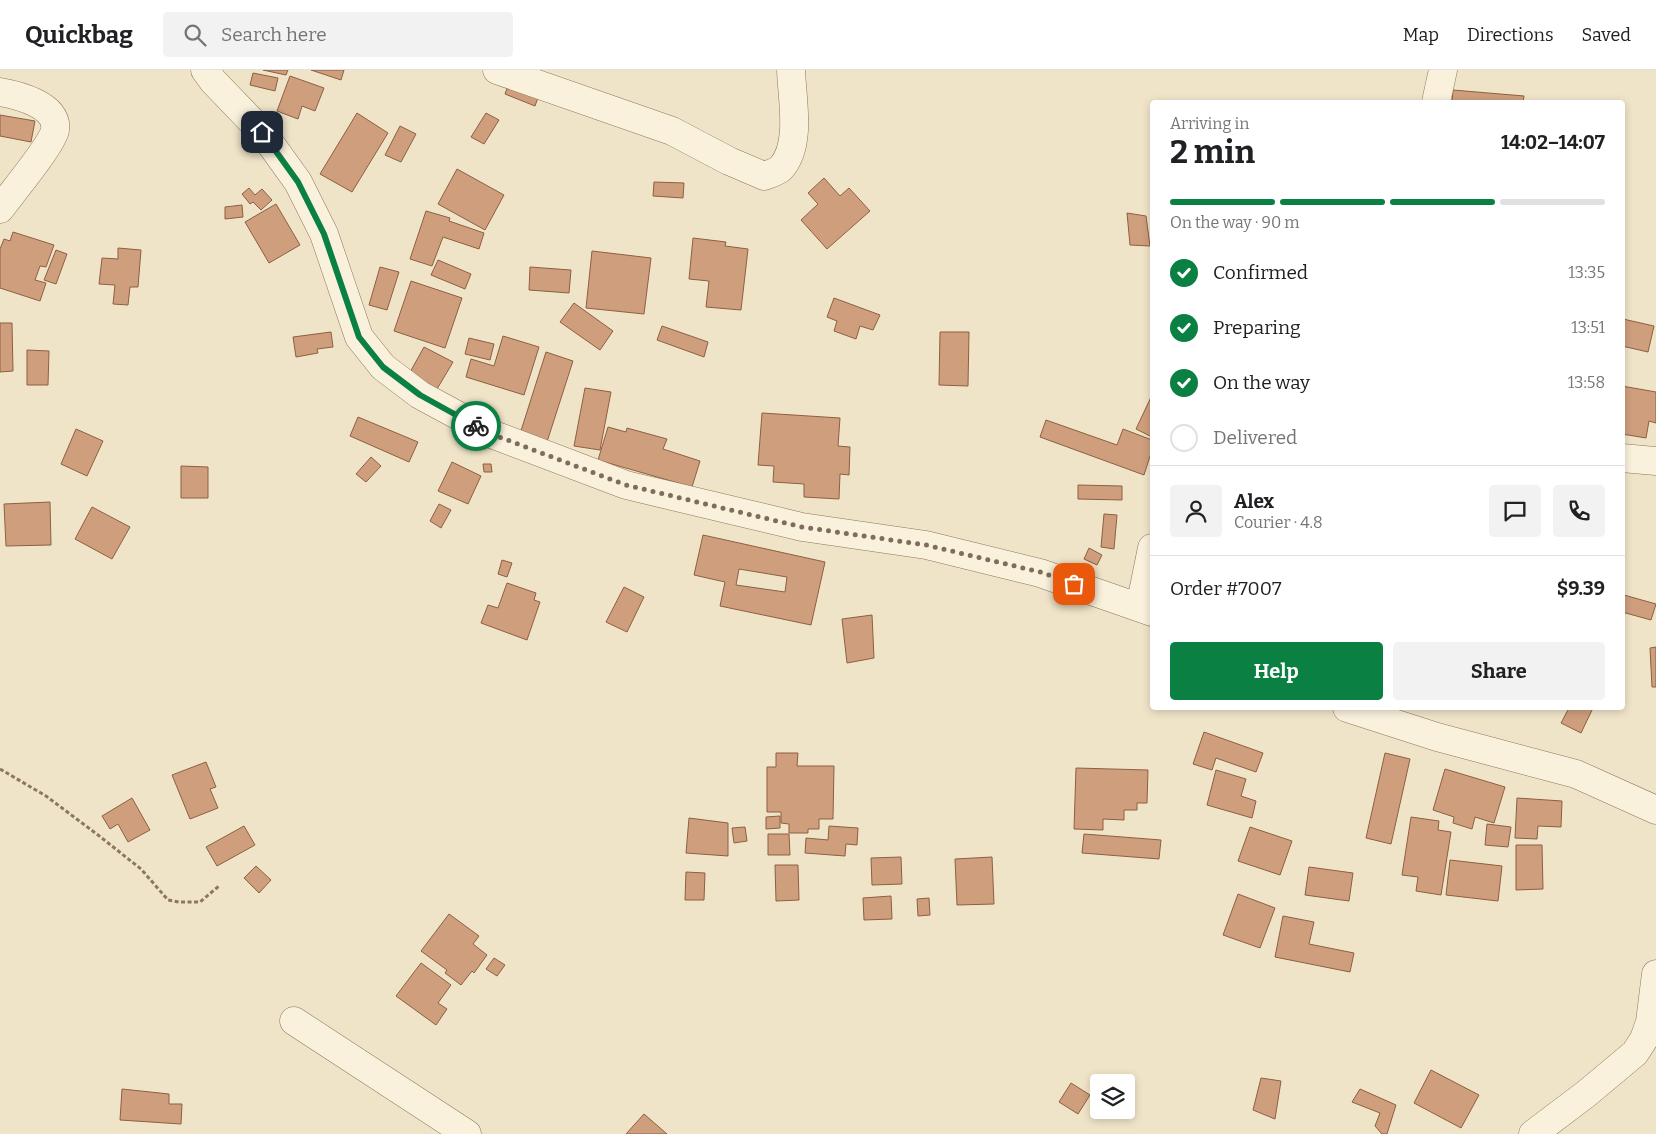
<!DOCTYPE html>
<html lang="en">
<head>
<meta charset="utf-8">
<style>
	body { margin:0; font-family:Bitter,serif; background:#f2f2f2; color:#202124; height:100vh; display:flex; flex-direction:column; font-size:19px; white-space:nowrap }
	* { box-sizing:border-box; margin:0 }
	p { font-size:16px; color:#757577 }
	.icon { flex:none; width:28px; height:28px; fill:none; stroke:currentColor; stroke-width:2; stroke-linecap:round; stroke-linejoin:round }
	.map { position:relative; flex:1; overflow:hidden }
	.sheet { position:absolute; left:1150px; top:30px; width:475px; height:610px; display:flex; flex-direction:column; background:#fff; border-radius:5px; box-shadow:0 2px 8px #0003 }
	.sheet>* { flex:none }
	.tools { position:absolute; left:1090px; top:1004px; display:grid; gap:10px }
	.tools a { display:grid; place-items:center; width:45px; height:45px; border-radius:5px; background:#fff; box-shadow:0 2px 8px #0003; font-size:25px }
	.pin { position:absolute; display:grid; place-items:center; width:42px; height:42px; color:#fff; margin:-21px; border-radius:10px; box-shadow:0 2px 8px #0006 }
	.courier { position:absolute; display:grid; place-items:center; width:50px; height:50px; margin:-25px; border:4px solid #0b8043; border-radius:50%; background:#fff; color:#222; box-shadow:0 1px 6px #0007 }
	.summary em { font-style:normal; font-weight:700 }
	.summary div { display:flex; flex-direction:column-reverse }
	.summary { display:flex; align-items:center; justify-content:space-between; height:85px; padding:0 20px }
	h1 { font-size:32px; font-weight:700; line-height:38px }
	.bar { display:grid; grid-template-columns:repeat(4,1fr); gap:8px 5px; align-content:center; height:60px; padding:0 20px }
	.bar i { height:6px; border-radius:4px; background:#e0e0e0 }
	.bar .current { background:#0b8043 }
	.bar p { grid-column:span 4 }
	.line { display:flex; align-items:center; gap:12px; padding:0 20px; border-top:1px solid #e0e0e0 }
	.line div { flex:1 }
	.round { display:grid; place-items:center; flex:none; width:52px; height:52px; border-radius:5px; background:#f2f2f2 }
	ol { padding:0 20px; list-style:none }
	li { display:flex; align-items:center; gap:15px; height:55px }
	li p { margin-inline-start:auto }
	li .icon { padding:5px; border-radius:50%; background:#0b8043; color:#fff; stroke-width:4 }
	li:last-child { color:#757577 }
	li i { width:28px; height:28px; border:2px solid #e0e0e0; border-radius:50% }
	.cta { display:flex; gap:10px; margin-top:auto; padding:10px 20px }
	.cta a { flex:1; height:58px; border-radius:5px; background:#0b8043; color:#fff; font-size:20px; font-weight:700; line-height:58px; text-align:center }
	.cta a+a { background:#f2f2f2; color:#202124 }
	header { display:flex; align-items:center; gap:30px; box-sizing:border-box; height:70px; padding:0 25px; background:#fff; border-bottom:1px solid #e0e0e0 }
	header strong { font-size:24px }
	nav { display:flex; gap:28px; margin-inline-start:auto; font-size:18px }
	.search { width:350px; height:45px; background:#f2f2f2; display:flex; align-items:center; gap:12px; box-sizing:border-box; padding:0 18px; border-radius:5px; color:#757577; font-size:19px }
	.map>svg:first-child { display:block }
	.building { fill:#cf9f7d; stroke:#8d5f41; fill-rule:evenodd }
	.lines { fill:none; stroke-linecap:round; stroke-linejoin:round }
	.minor-casing { stroke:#8d765c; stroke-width:29 }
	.path { stroke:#8d765c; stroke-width:3; stroke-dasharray:4 2.5; stroke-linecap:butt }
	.minor { stroke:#faf1dc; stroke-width:28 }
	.done { stroke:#7c6e5b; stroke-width:5; stroke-dasharray:0 9 }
	.route { stroke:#0b8043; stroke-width:6 }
</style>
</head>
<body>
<header>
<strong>Quickbag</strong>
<div class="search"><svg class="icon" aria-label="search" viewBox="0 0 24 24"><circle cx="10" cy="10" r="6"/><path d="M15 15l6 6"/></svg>Search here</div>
<nav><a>Map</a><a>Directions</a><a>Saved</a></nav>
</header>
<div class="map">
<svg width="1656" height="1064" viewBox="0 0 1656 1064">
	<rect width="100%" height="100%" fill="#f0e4c8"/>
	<path class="building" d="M263,0H288L286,5Z
		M311,0H344L341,10Z
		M253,3L278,8L275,21L250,15Z
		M290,6L324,18L315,41L302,36L298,49L277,41Z
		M510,10L540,22L535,36L505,24Z
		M1453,20L1524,26L1523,32H1448H1452Z
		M357,43L388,63L352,122L320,104Z
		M486,43L499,50L484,74L471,67Z
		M0,45L35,51L31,72L0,66Z
		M400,56L416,64L401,92L385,85Z
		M457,99L504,125L485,160L438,134Z
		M824,108L840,126L849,118L870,141L827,179L801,150L818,134L808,123Z
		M654,112L684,113L683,128L653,126Z
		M249,118L255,125L262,119L272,130L261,140L253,132L250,134L242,124Z
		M276,134L300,175L269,193L245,152Z
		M242,135L243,147L225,149V137Z
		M426,141L450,148L449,151L484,163L479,179L443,167L432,196L410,189Z
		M1127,143L1146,146L1150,176L1130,175Z
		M13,162L54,175L46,197L40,196L35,210L46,213L40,231L0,218V179L4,169L10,171Z
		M693,168L726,172L725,176L748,179L741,240L706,237L709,211L689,209Z
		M118,178L141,180L138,217H130L128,235L113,234L115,215L99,214L102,188L118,189Z
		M56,180L67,184L56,214L44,210Z
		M592,181L651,188L644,244L586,238Z
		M438,190L471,204L465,219L431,205Z
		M380,197L399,202L387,240L369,235Z
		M530,197L571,200L569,223L529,220Z
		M411,211L462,228L445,278L394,261Z
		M834,228L880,245L873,260L860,256L856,269L834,261L837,251L827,247Z
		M574,233L613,261L600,280L560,252Z
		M1623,249L1654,256L1648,282L1622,276Z
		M0,253H12L13,301L0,302Z
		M662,256L708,272L704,287L657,270Z
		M331,262L333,277L317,279L318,283L296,287L293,267Z
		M940,262H969L968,316L939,315Z
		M503,266L539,277L524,325L466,307L471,289L494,296Z
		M469,268L494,274L490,290L465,284Z
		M424,277L453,292L437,319L409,304Z
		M27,280L49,281L48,315H27Z
		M546,282L573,291L546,375L519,367Z
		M1622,316L1656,322V353L1649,351L1646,368L1622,364Z
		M585,318L611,322L600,380L574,376Z
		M1152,325V367L1136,359Z
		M762,343L840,348L838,376L850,377L849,405L840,404L839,429L804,427V414L773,412L774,396L758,395Z
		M358,347L418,372L409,392L350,366Z
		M1046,350L1117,375L1123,359L1152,370V380L1144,405L1040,367Z
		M608,357L626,362L627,358L667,369L663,379L700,391L692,417L598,390Z
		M76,359L103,371L87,406L61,394Z
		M371,387L381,396L366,412L356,404Z
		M452,392L481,406L468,434L438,421Z
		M483,394H491L492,402H484Z
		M181,396L208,397V428H181Z
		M1078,415L1122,416V430L1078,429Z
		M50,432L51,475L6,476L4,434Z
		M439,434L451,440L441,458L430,451Z
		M92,437L130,457L112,489L75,469Z
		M1104,444L1117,445L1114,479L1101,477Z
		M703,465L825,492L811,555L720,536L725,512L694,505ZM739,499L787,507L785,522L736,515Z
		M1089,478L1102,485L1097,495L1084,489Z
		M502,490L512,493L507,507L498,504Z
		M507,513L536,523L534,530L540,532L527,570L481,553L488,535L498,538Z
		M624,517L644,527L627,562L606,552Z
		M1624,525L1656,534L1651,550L1622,542Z
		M872,545L874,588L847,593L842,549Z
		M1656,577V617H1652L1650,578Z
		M1569,638H1593L1581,663L1561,653Z
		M1204,662L1263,683L1256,702L1216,688L1212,700L1193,694Z
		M776,683H798L797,696H834L833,749H819V759H808V763H789V754L781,753V742H767V697H776Z
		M1385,683L1410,689L1391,774L1366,768Z
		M206,692L216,717L210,719L218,738L190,749L172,705Z
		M1076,698L1148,700L1147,733H1137V740H1124V750L1103,749V760L1074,759Z
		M1445,699L1505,717L1494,753L1475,747L1472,759L1453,753L1454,747L1433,740Z
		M1216,700L1246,709L1241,726L1256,731L1252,748L1207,735Z
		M132,728L150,760L128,772L118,754L110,759L102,746Z
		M1517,728L1562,731L1561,757L1538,756L1537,769L1515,768Z
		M780,746V758L766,759V747Z
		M1411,747L1439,751L1438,760L1451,762L1441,825L1416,821L1418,807L1402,805Z
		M689,748L728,753V786L686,783Z
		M1487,754L1511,757L1508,777L1485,775Z
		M244,756L255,775L217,796L206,777Z
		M829,756L858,758L857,775L846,774L845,786L805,783L806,768L828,770Z
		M745,757L747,771L734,773L732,758Z
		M1250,757L1292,771L1280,805L1238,791Z
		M768,764H789L790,785H768Z
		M1084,764L1161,770L1159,789L1082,783Z
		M1516,775H1542L1543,819L1516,820Z
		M901,787L902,814L872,815L871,788Z
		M992,787L994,834L957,835L955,789Z
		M1450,790L1502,796L1498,831L1446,825Z
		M775,795H798L799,830L776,831Z
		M256,796L271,810L259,823L244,808Z
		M1309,797L1353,803L1349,831L1305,825Z
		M686,802L705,803L704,830H685Z
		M1238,824L1275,838L1260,878L1223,865Z
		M891,826L892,849L864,850L863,828Z
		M929,828L930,845L918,846L917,829Z
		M449,844L479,866L473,874L487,885L474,903L472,901L461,915L445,903L447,900L421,881Z
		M1283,846L1314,852L1309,874L1354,883L1350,902L1275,887Z
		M494,888L505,895L497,906L486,899Z
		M421,893L451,915L438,933L447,939L436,955L396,926Z
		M1431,1000L1479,1025L1461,1058L1414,1033Z
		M1261,1008L1281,1011L1275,1049L1253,1040Z
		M1071,1013L1090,1025L1078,1044L1059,1032Z
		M122,1019L169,1024V1034H182L181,1054L120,1050Z
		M1360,1019L1396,1035L1387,1064H1382L1375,1056L1380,1043L1352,1032Z
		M644,1044L667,1064H626Z"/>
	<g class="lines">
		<g class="minor-casing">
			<path id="minor" d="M205,0L213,11L262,62L298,112L324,164L359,267L383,297L420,325L494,365L626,415L802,457L926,475L1040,503L1152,542
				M497,0L672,61L729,91L764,106C769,104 777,102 781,98C802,75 792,29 791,0
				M0,22C17,25 59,35 55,60C52,75 11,124 0,139
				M1436,32L1443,0
				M1622,388L1656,391
				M1140,537L1152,478
				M1347,638L1437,667L1576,704L1656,740
				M294,951L467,1064
				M1533,1064L1586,1024L1635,983L1644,969L1650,952L1656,904"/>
		</g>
		<path class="path" d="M0,699L46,726L98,765L141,799L168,830L179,832H200L219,816"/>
		<use href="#minor" class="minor"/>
	</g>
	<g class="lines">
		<path class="done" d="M476,356L494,365L626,415L802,457L926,475L1040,502L1074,514"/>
		<path class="route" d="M262,62L298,112L324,164L359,267L383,297L420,325L476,356"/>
	</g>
</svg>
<div class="tools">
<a><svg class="icon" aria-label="layers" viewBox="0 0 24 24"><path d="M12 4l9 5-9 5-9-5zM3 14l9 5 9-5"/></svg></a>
</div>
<div class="pin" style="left:1074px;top:514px;background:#ea580c"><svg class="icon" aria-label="bag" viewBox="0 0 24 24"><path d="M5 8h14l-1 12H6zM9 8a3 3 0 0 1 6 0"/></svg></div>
<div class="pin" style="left:262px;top:62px;background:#1f2937"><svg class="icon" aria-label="home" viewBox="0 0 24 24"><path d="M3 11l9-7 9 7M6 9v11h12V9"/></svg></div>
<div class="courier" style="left:476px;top:356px"><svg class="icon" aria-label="bike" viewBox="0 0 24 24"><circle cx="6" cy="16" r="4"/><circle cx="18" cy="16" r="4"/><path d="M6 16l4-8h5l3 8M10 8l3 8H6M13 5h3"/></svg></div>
<section class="sheet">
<div class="summary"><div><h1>2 min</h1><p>Arriving in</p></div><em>14:02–14:07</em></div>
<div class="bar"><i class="current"></i><i class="current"></i><i class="current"></i><i></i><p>On the way · 90 m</p></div>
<ol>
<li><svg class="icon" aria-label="check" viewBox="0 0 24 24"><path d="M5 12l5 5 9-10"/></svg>Confirmed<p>13:35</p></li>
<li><svg class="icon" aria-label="check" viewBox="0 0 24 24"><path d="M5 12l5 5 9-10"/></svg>Preparing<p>13:51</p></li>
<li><svg class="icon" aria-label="check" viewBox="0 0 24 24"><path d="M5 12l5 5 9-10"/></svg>On the way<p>13:58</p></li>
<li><i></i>Delivered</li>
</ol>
<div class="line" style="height:90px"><a class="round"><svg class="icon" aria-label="person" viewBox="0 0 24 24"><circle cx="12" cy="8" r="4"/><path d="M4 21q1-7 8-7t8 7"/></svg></a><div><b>Alex</b><p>Courier · 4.8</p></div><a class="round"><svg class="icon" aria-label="chat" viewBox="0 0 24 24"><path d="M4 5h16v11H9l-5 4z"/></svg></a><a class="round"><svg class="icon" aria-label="phone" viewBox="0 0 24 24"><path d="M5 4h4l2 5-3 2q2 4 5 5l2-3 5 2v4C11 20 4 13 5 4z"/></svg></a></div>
<div class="line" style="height:65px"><div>Order #7007</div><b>$9.39</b></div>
<div class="cta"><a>Help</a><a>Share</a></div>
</section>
</div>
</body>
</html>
